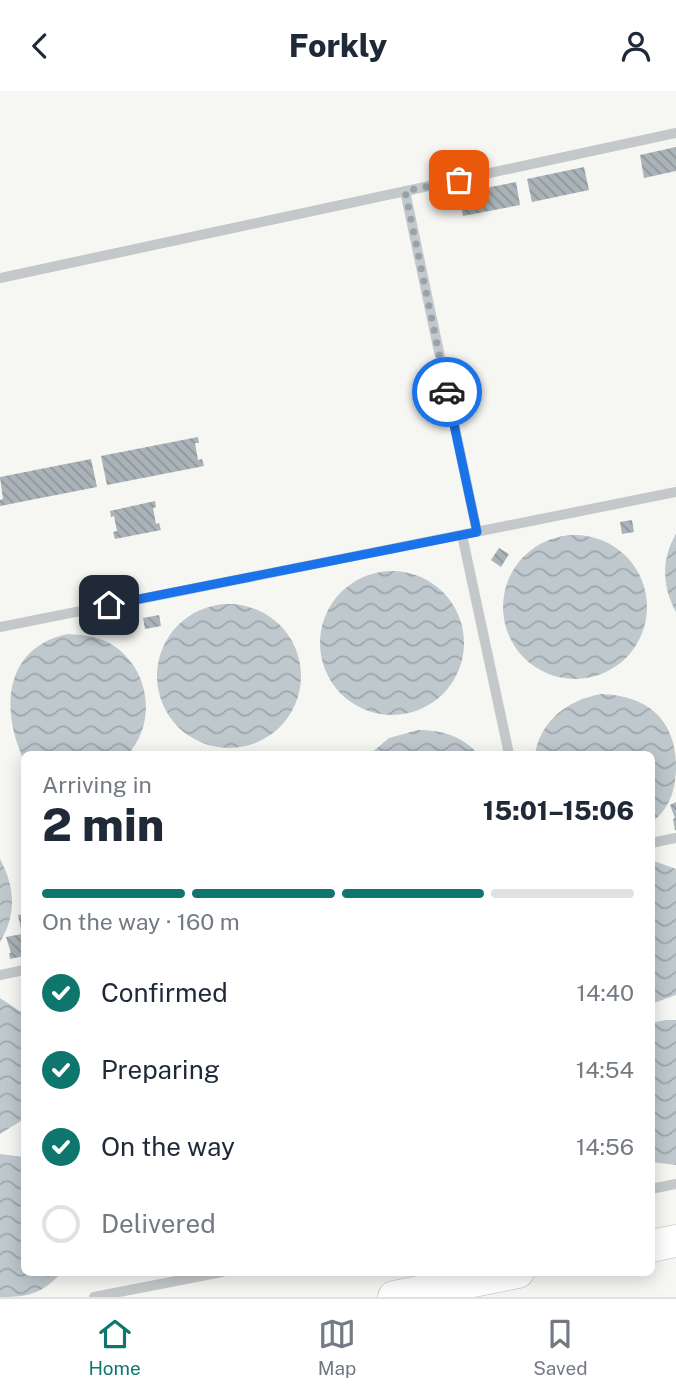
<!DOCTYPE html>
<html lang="en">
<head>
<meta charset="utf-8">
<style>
	body { margin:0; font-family:"Public Sans",sans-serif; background:#f6f6f7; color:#1f2937; height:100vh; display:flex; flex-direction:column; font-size:26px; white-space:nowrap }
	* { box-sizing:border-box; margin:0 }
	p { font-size:23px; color:#747a83 }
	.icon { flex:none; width:38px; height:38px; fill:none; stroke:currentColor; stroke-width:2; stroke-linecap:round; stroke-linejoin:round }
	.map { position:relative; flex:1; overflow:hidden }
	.details { position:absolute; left:21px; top:660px; width:634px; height:525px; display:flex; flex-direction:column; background:#fff; border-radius:10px; box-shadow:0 4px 18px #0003 }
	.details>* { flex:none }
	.pin { position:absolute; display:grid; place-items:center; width:60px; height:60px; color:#fff; margin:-30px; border-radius:14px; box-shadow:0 4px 10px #0006 }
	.courier { position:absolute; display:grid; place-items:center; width:70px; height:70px; margin:-35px; border:5px solid #1a73e8; border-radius:50%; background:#fff; color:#222; box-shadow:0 2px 9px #0007 }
	.overview em { font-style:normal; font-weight:800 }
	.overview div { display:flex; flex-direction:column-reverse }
	.overview { display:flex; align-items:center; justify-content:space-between; height:119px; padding:0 21px }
	h1 { font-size:46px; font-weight:800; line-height:52px }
	.bar { display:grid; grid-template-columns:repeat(4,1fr); gap:10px 7px; align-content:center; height:84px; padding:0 21px }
	.bar i { height:9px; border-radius:5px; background:#e0e1e3 }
	.bar .active { background:#0f766e }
	.bar p { grid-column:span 4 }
	ol { padding:0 21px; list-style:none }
	li { display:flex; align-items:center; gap:21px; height:77px }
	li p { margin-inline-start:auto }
	li .icon { padding:7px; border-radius:50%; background:#0f766e; color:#fff; stroke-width:4 }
	li:last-child { color:#747a83 }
	li i { width:38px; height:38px; border:4px solid #e0e1e3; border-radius:50% }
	header { display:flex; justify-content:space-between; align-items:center; height:91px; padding:0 21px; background:#fff; font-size:32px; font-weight:800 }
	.tabs { display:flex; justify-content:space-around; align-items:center; height:98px; border-top:2px solid #e0e1e3; background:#fff; font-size:19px; color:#747a83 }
	.tabs a { display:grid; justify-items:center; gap:4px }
	.tabs .active { color:#0f766e }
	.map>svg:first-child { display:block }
	.water { fill:url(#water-waves) }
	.building { fill:url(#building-back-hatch) }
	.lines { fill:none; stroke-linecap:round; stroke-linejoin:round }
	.primary-casing { stroke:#b7bbbf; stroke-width:33 }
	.service { stroke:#c4c8cb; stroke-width:10 }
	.primary { stroke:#fff; stroke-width:32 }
	.done { stroke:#97a3ac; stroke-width:7; stroke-dasharray:0 12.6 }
	.route { stroke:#1a73e8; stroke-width:9 }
</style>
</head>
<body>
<header><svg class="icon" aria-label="back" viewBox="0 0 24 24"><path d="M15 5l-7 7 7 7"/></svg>Forkly<svg class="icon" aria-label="person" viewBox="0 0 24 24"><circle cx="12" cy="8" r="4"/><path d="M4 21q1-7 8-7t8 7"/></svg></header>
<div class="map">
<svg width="676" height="1206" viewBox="0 0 676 1206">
	<defs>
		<pattern id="water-waves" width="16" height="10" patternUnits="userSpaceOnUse" patternTransform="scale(1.75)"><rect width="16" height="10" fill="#bec8cd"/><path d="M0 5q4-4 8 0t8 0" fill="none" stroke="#9ea7ac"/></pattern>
		<pattern id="building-back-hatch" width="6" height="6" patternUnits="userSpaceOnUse" patternTransform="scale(1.75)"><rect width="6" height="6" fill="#aab3b8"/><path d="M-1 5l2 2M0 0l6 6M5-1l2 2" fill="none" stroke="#8e969b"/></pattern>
	</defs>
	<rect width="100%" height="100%" fill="#f6f6f3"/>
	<path class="water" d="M676,443V521C662,496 661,468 676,443Z
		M503 516a72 72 0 1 1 144 0a72 72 0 1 1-144 0Z
		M320 552a72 72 0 1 1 144 0a72 72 0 1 1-144 0Z
		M157 585a72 72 0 1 1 144 0a72 72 0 1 1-144 0Z
		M68,543C83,544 97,545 111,553C149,576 158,630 128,663H24V669C0,619 4,556 68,543Z
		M601,603C646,604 676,628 676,675C676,699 670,717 651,732V663H535C541,629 568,609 601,603Z
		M418,639C442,639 462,645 478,663H370L389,647Z
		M0,768C15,796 17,823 0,851Z
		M651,769L676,778V904L651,913Z
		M0,907L24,923V1028L0,1043Z
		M666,929H676V1074L651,1071V932Z
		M0,1063L24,1066V1181H62C42,1203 29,1206 0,1206Z"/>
	<path class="building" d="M676,56V80L644,87L640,64Z
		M584,76L589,99L532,111L527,88Z
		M516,91L520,114L463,125L459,102Z
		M198,346L199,352H195L198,369L202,368L204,375L107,394L101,365Z
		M91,368L97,396L0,415V409L3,408L0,386Z
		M155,410L156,416L153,417L156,433L159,432L161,439L115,448L113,441L117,440L114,425L111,426L110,420Z
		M632,429L634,441L622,443L620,431Z
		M499,457L509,463L501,476L491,469Z
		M159,524L161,535L145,538L143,527Z
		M676,711V739H675L673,728L675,727L670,714Z
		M24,813V865L10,868L9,862H11L6,846L22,843L18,824L23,823L21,814Z"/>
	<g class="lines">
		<g class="primary-casing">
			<path id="primary" d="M651,1155L676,1150
				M394,1206L518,1181"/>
		</g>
		<path class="service" d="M405,100L477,441
			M0,187L676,42
			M462,444L509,663
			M0,536L676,401
			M651,752L676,747
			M0,884L24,879
			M651,1098L676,1093
			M94,1206L222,1181"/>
		<use href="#primary" class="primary"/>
	</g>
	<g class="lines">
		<path class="done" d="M447,301L405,100L459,89"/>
		<path class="route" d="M109,514L477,441L447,301"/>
	</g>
</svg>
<div class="pin" style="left:459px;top:89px;background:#ea580c"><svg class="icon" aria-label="bag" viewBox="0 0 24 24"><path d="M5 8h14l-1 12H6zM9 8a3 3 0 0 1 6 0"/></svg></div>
<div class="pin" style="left:109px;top:514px;background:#1f2937"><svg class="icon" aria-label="home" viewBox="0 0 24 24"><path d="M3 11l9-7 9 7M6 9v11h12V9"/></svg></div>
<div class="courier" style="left:447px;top:301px"><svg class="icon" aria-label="car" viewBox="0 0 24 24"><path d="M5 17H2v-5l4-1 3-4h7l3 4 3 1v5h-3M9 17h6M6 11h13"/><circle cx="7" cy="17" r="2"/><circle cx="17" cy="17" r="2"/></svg></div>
<section class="details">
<div class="overview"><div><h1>2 min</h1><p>Arriving in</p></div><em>15:01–15:06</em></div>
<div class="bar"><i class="active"></i><i class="active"></i><i class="active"></i><i></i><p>On the way · 160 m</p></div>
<ol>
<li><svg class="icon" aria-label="check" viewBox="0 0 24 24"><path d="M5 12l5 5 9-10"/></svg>Confirmed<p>14:40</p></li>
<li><svg class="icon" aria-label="check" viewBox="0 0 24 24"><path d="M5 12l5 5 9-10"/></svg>Preparing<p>14:54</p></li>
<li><svg class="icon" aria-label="check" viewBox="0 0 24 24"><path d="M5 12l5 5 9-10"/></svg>On the way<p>14:56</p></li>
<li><i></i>Delivered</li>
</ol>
</section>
</div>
<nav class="tabs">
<a class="active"><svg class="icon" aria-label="home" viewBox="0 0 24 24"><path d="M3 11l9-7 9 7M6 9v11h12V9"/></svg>Home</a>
<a><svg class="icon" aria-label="map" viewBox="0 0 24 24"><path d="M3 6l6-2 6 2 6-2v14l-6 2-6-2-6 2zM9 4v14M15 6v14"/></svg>Map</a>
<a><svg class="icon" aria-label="saved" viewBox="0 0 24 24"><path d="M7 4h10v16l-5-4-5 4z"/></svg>Saved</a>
</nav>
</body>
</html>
